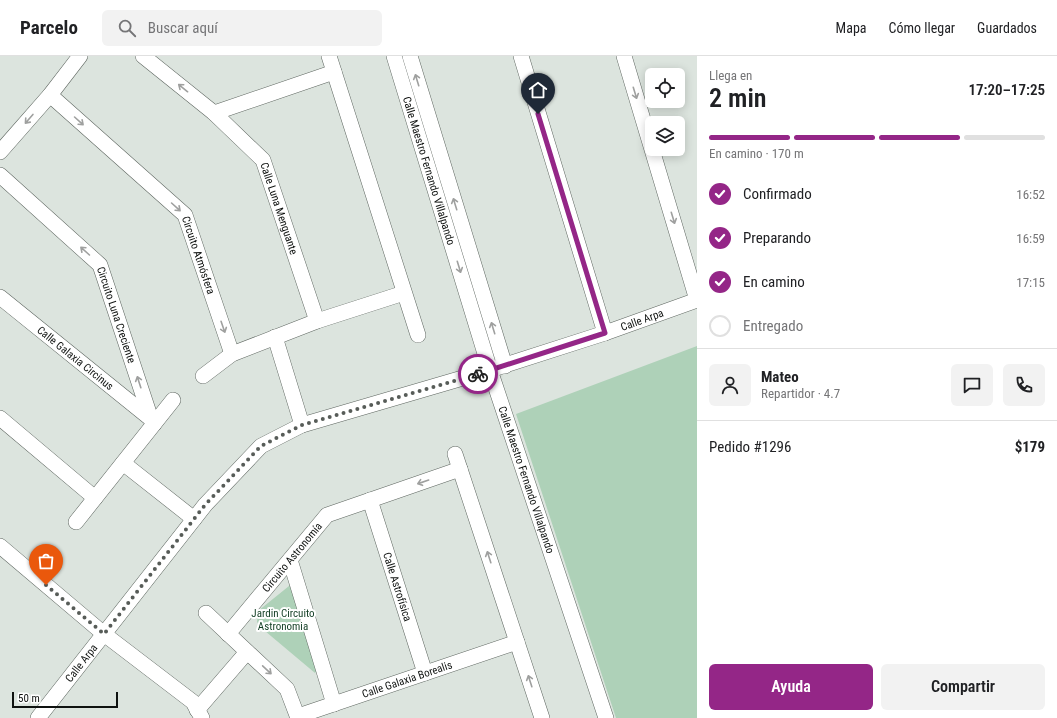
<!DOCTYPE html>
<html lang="es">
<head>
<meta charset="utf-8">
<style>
	body { margin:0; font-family:"Roboto Condensed",sans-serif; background:#f2f2f2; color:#202124; height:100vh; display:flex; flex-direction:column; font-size:15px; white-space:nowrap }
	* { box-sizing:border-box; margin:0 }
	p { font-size:13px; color:#757577 }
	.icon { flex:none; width:22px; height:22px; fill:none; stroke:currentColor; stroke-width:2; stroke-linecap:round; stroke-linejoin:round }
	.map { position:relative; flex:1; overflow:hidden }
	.drawer { display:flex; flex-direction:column; background:#fff; width:360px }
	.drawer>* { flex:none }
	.buttons { position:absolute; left:645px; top:12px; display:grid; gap:8px }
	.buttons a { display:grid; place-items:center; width:40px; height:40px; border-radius:6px; background:#fff; box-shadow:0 2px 10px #0003; font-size:20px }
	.scale { position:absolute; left:12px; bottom:10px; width:106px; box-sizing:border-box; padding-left:4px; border:2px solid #0f1210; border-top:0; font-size:11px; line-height:14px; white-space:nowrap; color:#0f1210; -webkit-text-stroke:3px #fff; paint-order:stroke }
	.pin { position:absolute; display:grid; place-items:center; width:34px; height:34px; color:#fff; margin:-41px -17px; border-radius:50% 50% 50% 0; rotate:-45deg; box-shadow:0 0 4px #0007 }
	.pin .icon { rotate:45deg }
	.courier { position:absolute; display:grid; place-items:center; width:40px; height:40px; margin:-20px; border:3px solid #942687; border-radius:50%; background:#fff; color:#222; box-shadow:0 1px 5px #0007 }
	.summary em { font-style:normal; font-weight:600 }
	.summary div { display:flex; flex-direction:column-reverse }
	.summary { display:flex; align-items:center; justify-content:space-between; height:68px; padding:0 12px }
	h1 { font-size:26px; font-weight:600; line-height:30px }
	.bar { display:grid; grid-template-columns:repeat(4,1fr); gap:6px 4px; align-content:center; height:48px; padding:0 12px }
	.bar i { height:5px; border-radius:3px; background:#e0e0e0 }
	.bar .current { background:#942687 }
	.bar p { grid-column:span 4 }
	.line { display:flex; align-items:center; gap:10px; padding:0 12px; border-top:1px solid #e0e0e0 }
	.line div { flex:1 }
	.round { display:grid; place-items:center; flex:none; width:42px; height:42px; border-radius:6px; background:#f2f2f2 }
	ol { padding:0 12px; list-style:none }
	li { display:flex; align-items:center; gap:12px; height:44px }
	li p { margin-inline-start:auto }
	li .icon { padding:4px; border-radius:50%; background:#942687; color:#fff; stroke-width:4 }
	li:last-child { color:#757577 }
	li i { width:22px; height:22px; border:2px solid #e0e0e0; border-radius:50% }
	.button { display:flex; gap:8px; margin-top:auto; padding:8px 12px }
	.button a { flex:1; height:46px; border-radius:6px; background:#942687; color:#fff; font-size:16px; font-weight:600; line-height:46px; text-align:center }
	.button a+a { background:#f2f2f2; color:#202124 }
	header { display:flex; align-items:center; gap:24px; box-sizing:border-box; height:56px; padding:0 20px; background:#fff; border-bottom:1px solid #e0e0e0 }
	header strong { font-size:19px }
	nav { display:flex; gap:22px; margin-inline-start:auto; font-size:14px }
	.search { width:280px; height:36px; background:#f2f2f2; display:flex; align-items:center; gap:10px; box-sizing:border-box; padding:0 14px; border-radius:6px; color:#757577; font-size:15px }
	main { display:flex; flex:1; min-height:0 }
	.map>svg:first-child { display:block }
	.green { fill:#aed1b8 }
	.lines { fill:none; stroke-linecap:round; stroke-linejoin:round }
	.minor-casing { stroke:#5e6660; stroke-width:16 }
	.minor { stroke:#fff; stroke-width:15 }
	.oneway { stroke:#9fa09f }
	.done { stroke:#575c58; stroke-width:4; stroke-dasharray:0 7.2 }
	.route { stroke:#942687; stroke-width:5 }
	.labels { text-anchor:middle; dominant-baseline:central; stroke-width:4; stroke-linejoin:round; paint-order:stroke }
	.street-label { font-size:11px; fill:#0f1210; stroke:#fff }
	.park-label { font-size:11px; fill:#103c22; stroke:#fff }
</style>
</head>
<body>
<header>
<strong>Parcelo</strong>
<div class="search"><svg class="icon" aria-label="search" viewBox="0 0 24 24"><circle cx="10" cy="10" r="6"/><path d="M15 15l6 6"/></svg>Buscar aquí</div>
<nav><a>Mapa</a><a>Cómo llegar</a><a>Guardados</a></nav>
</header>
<main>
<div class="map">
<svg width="697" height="662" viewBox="0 0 697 662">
	<rect width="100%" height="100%" fill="#dce4de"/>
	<path class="green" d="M697,290V662H616L516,358Z
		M294,526L319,611L315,617L265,575L257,566L258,555Z"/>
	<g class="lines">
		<g class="minor-casing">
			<g id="minor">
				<path id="s1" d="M143,0L214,57L263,104L317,265"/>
				<path d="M329,0L418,279"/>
				<path id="s2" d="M394,0L490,314L606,662"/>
				<path d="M410,0L505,310"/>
				<path d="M521,0L605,277"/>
				<path d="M624,0L697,244"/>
				<path id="s3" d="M50,39L185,159L232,298"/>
				<path d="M214,57L334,16"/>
				<path d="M0,96L50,39L80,0"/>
				<path id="s4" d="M0,119L100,209L151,363L154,368"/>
				<path id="s5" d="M0,241L151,363"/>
				<path d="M275,281L302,369"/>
				<path d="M203,320L232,298L317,265L404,237"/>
				<path d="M0,362L95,442"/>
				<path d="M455,398L542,662"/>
				<path d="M123,407L194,463"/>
				<path id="s6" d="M370,444L425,617"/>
				<path d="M76,466L173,344"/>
				<path d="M0,490L104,578L193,646L202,662"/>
				<path d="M290,504L334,648"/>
				<path d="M206,557L287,633L298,662"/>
				<path id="s7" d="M228,578L327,459L460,413"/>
				<path d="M197,654L247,596"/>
				<path id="s8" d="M298,660L517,586"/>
				<path id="s9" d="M38,662L205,449L261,390L302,369L490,314L605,277L697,244"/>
			</g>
		</g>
		<use href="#minor" class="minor"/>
	</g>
	<defs><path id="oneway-shaft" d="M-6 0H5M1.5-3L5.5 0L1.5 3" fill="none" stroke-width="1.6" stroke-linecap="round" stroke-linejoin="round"/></defs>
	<g class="oneway">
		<use href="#oneway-shaft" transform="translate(417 24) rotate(-107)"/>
		<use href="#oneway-shaft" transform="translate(183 32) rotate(-141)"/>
		<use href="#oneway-shaft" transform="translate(635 37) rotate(73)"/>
		<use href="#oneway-shaft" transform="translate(29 63) rotate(131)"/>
		<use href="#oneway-shaft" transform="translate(79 65) rotate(42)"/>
		<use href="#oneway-shaft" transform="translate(455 148) rotate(-107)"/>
		<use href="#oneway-shaft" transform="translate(176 151) rotate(42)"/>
		<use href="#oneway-shaft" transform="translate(673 162) rotate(73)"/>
		<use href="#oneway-shaft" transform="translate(85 195) rotate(-138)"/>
		<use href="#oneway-shaft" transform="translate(459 211) rotate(73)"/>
		<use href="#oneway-shaft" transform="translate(223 271) rotate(71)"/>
		<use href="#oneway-shaft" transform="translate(493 272) rotate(-107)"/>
		<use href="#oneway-shaft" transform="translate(139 326) rotate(-108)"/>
		<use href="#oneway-shaft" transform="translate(423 426) rotate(161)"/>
		<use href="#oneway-shaft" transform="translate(489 501) rotate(-108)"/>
		<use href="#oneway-shaft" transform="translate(267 614) rotate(43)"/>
		<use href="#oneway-shaft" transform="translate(530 625) rotate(-108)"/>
	</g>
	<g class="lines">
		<path class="done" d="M46,529L104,578L205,449L261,390L302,369L478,318"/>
		<path class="route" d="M478,318L605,277L538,58"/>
	</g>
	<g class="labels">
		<g class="street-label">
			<text stroke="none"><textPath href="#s2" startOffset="120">Calle Maestro Fernando Villalpando</textPath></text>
			<text stroke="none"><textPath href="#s1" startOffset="210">Calle Luna Menguante</textPath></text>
			<text stroke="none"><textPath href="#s3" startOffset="223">Circuito Atmósfera</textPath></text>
			<text stroke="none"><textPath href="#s4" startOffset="187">Circuito Luna Creciente</textPath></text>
			<text stroke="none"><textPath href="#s9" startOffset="754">Calle Arpa</textPath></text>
			<text stroke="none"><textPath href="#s5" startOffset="97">Calle Galaxia Circinus</textPath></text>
			<text stroke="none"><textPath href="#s2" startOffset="444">Calle Maestro Fernando Villalpando</textPath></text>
			<text stroke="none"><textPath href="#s7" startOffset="100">Circuito Astronomía</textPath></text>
			<text stroke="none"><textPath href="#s6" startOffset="91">Calle Astrofísica</textPath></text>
			<text stroke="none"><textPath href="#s9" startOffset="70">Calle Arpa</textPath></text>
			<text stroke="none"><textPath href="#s8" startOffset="115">Calle Galaxia Borealis</textPath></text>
		</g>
		<g class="park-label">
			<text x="283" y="557">Jardin Circuito<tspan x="283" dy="13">Astronomia</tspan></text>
		</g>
	</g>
</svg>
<div class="buttons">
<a><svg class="icon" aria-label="locate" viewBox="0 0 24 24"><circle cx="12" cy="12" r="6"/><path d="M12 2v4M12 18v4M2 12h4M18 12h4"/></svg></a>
<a><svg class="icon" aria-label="layers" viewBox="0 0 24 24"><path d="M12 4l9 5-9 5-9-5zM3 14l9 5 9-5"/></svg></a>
</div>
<div class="scale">50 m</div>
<div class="pin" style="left:46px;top:529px;background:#ea580c"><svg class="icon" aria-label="bag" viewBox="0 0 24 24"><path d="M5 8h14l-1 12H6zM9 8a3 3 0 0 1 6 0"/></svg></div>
<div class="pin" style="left:538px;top:58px;background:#1f2937"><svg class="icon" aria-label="home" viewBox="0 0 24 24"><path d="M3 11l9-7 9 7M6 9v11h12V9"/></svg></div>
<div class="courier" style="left:478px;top:318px"><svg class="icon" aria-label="bike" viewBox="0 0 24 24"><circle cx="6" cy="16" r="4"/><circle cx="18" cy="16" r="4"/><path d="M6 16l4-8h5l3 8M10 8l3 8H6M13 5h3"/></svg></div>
</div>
<section class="drawer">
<div class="summary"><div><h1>2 min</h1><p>Llega en</p></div><em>17:20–17:25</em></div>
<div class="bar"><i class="current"></i><i class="current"></i><i class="current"></i><i></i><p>En camino · 170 m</p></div>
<ol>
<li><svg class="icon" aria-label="check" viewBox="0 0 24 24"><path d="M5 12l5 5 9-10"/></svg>Confirmado<p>16:52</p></li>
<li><svg class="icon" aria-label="check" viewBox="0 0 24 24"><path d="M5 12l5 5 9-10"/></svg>Preparando<p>16:59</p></li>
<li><svg class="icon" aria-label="check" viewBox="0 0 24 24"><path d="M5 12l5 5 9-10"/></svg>En camino<p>17:15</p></li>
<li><i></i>Entregado</li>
</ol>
<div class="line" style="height:72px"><a class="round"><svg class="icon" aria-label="person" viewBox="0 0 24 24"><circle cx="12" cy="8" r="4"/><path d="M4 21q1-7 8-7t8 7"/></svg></a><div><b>Mateo</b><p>Repartidor · 4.7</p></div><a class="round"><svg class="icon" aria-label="chat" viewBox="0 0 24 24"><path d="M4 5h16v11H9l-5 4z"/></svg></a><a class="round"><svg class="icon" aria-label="phone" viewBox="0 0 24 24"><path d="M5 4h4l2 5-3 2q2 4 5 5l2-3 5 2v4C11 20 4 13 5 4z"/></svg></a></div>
<div class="line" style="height:52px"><div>Pedido #1296</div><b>$179</b></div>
<div class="button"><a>Ayuda</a><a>Compartir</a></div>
</section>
</main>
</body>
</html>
